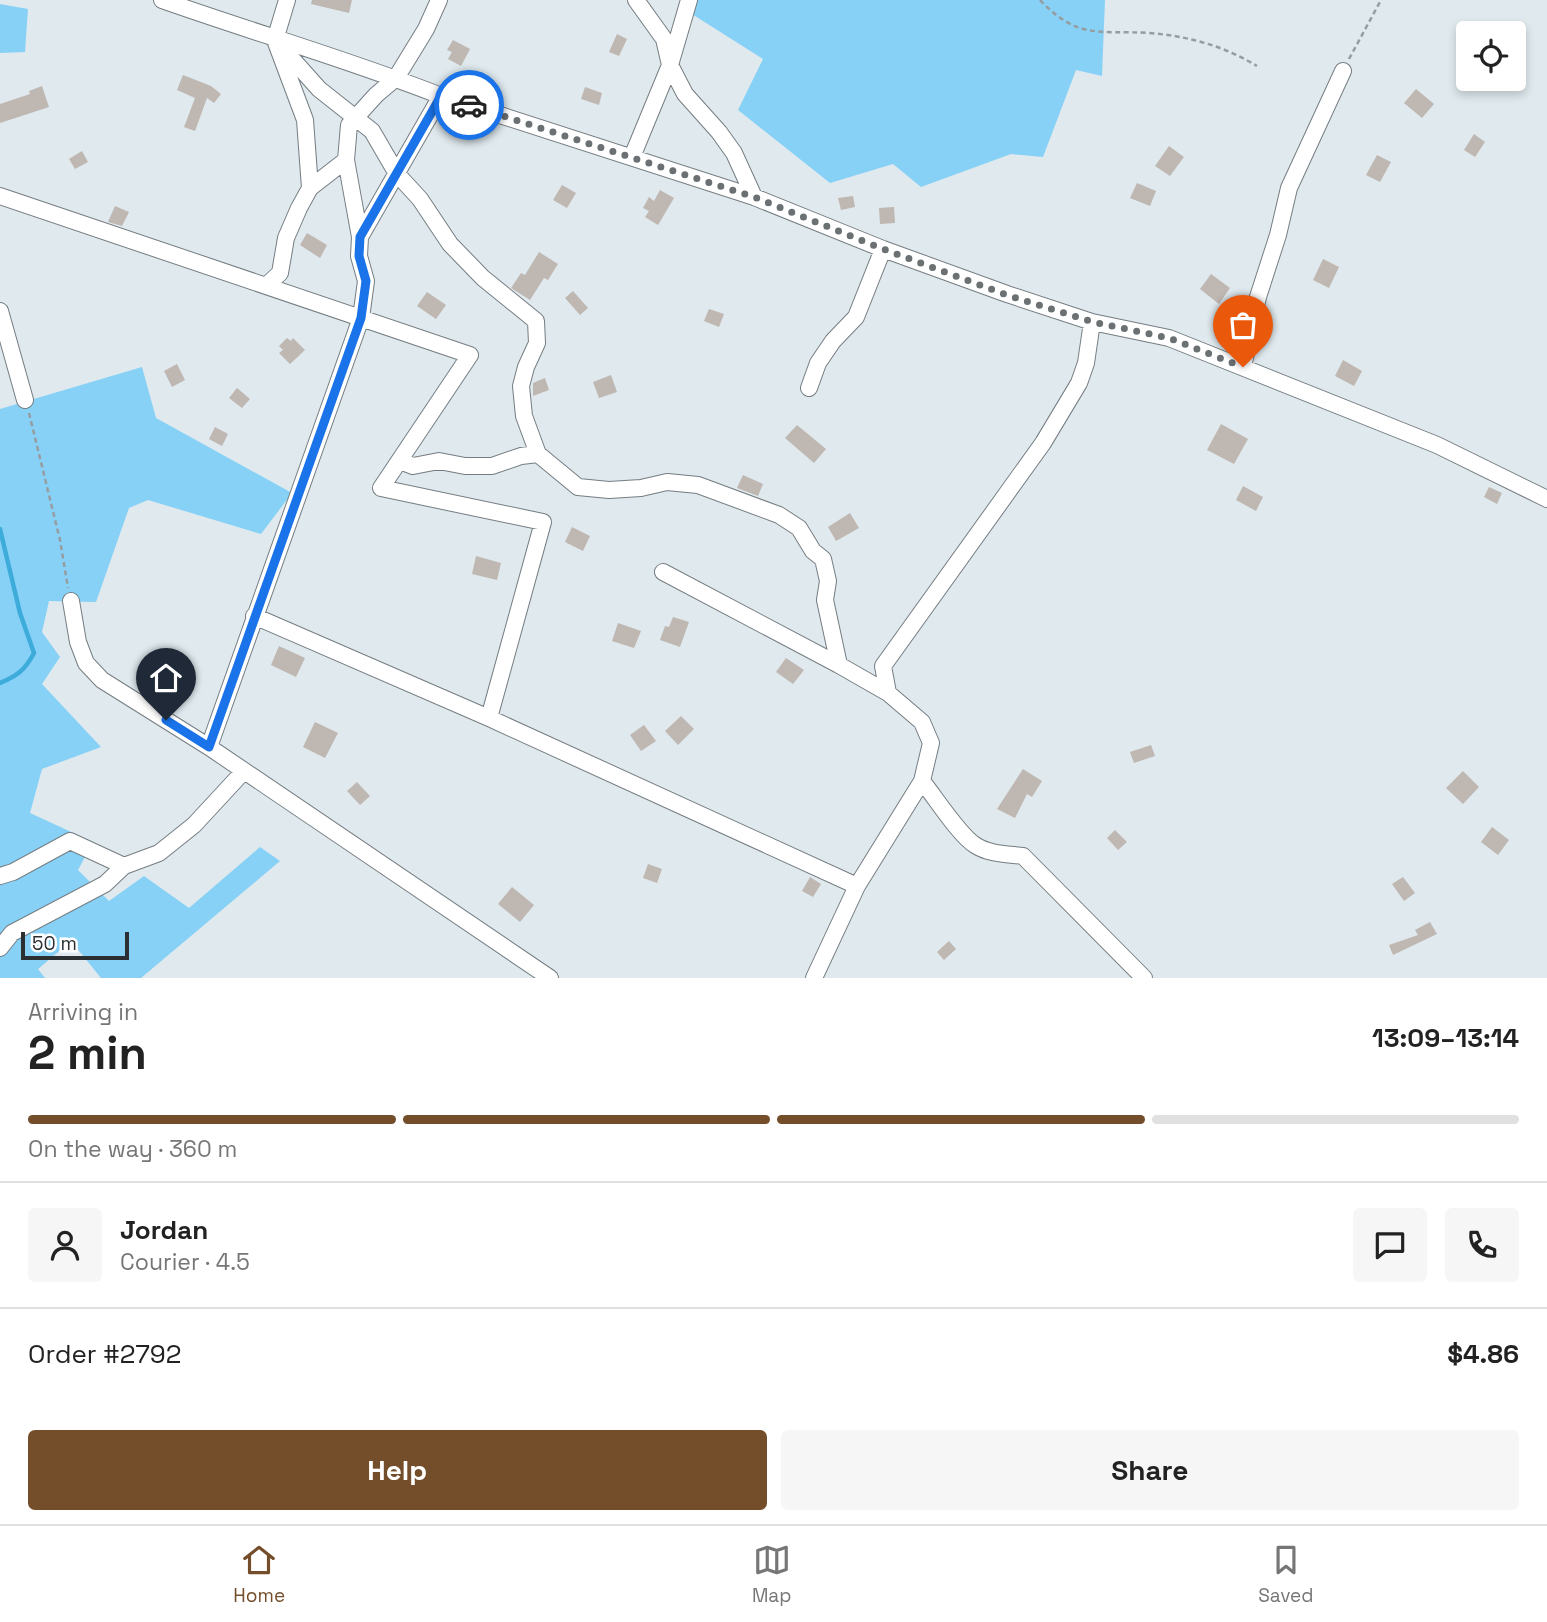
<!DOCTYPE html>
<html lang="en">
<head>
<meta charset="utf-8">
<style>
	body { margin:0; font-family:"Space Grotesk",sans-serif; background:#f6f6f6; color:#222; height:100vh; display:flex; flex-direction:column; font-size:26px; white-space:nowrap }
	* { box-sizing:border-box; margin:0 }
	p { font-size:23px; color:#767676 }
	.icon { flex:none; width:38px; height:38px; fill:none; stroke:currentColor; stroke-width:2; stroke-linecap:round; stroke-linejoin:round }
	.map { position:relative; height:978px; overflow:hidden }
	.drawer { display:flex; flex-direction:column; background:#fff; flex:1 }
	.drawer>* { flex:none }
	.tools { position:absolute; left:1456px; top:21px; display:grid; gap:14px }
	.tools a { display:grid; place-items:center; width:70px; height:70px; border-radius:7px; background:#fff; box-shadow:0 4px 10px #0003; font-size:35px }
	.scale { position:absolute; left:21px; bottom:18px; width:108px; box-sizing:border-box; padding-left:7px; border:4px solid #2c2f31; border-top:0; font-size:19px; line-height:24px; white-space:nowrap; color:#2c2f31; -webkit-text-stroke:5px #fff; paint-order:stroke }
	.pin { position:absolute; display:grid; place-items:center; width:60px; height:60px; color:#fff; margin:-72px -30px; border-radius:50% 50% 50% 0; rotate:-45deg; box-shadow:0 0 7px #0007 }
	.pin .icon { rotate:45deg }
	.courier { position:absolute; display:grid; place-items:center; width:70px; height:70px; margin:-35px; border:5px solid #1a73e8; border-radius:50%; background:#fff; color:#222; box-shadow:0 2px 9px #0007 }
	.headline em { font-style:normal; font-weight:700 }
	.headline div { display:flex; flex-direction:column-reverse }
	.headline { display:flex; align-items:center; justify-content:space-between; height:119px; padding:0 28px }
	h1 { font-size:46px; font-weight:700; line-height:52px }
	.bar { display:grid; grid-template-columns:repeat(4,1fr); gap:10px 7px; align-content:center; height:84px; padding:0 28px }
	.bar i { height:9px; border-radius:5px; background:#e0e0e0 }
	.bar .active { background:#744e2b }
	.bar p { grid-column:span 4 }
	.line { display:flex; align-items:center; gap:18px; padding:0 28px; border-top:2px solid #e0e0e0 }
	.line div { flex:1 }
	.round { display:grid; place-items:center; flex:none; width:74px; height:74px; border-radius:7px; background:#f6f6f6 }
	.primary-button { display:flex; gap:14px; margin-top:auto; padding:14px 28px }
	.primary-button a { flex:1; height:80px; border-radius:7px; background:#744e2b; color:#fff; font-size:28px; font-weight:700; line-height:80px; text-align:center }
	.primary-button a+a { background:#f6f6f6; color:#222 }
	.tabs { display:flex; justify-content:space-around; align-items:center; height:98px; border-top:2px solid #e0e0e0; background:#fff; font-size:19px; color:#767676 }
	.tabs a { display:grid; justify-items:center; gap:4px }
	.tabs .active { color:#744e2b }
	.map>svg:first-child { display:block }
	.green { fill:#87d1f6 }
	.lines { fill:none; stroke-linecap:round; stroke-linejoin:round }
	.stream { stroke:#3eacdb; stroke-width:4.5 }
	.building { fill:#bfb7b1 }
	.minor-casing { stroke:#757d82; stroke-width:18 }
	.path { stroke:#969da1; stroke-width:2.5; stroke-dasharray:5 3.5; stroke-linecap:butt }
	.minor { stroke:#fff; stroke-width:16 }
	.done { stroke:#6b7073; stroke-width:7; stroke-dasharray:0 12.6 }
	.route { stroke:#1a73e8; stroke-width:9 }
</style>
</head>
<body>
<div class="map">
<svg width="1547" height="978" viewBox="0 0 1547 978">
	<rect width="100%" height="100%" fill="#dfe9ee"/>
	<path class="green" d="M687,0H1105L1102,76L1076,70L1043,157L1011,154L921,187L893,164L830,183L738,110L763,59L684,9Z
		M0,4L28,9L25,52L0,53Z
		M142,367L156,418L292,493L261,534L148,500L129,508L96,602L49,601L42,632L60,657L42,684L101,747L42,769L30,813L93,842L78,870L109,901L144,876L189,908L260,847L280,861L141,978H101L71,941L38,969L45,978H0V409Z"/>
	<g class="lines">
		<path class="stream" d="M0,529L20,613L34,653C25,670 17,676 0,683"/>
	</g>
	<path class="building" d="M312,0H352L349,13L311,4Z
		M617,34L627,39L619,56L609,52Z
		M453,40L470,49L461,66L448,59L452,52L447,50Z
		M183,75L211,86L221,94L214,103L207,98L195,131L184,127L195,98L177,90Z
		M42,86L49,107L0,123V104L30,94L29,91Z
		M585,87L602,93L599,105L581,99Z
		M1416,89L1434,104L1422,118L1404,103Z
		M1474,134L1485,142L1475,157L1464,150Z
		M1169,146L1184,157L1170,176L1155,166Z
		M82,151L88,162L75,169L69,159Z
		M1377,155L1391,162L1380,182L1366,175Z
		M1137,183L1156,191L1150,206L1130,198Z
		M562,185L576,193L567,208L553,200Z
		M660,190L674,198L658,225L645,217L649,211L643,208L649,197L654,201Z
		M853,196L855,207L841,210L838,198Z
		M115,206L129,212L122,226L108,222Z
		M894,207L895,223L880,224L879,208Z
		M307,233L327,245L320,258L300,245Z
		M539,252L558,264L548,280L544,278L530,300L511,288L521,273L525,275Z
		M1323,259L1339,267L1329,288L1313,280Z
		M1211,274L1230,288L1219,304L1200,289Z
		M573,291L588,308L580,315L565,298Z
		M427,292L446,305L436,319L417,306Z
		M709,309L724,314L719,327L704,321Z
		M287,338L291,341L293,338L305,350L290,364L279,353L283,350L279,346Z
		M1343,360L1362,371L1354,386L1335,376Z
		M177,364L185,380L172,387L164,371Z
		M611,375L617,392L599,398L593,382Z
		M545,378L549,390L533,396V383Z
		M237,388L250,399L242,408L229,398Z
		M1221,424L1248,439L1234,464L1207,450Z
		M797,425L826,449L814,463L785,438Z
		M215,427L228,434L222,446L209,439Z
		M743,475L763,484L758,496L737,488Z
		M1243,486L1263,497L1256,511L1236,500Z
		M1489,487L1502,493L1497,504L1484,497Z
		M850,513L859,528L836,541L828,527Z
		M572,527L590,536L583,551L565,542Z
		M476,556L501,563L497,580L472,574Z
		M673,617L689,622L680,647L660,640L665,626L669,627Z
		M618,623L641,631L634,648L612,641Z
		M279,646L305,658L296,677L271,665Z
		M786,658L804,670L793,684L776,672Z
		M681,716L694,729L678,745L665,731Z
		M315,722L338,733L325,758L303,747Z
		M644,725L656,741L641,751L630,735Z
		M1151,745L1155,756L1134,763L1130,752Z
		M1023,769L1042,781L1032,797L1027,794L1015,818L997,809Z
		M1463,771L1479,787L1463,804L1446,788Z
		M357,782L370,796L360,805L347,791Z
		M1492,827L1509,840L1498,855L1481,842Z
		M1115,830L1127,842L1118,850L1107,838Z
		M648,864L662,869L657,883L643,878Z
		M810,877L821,884L813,897L802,891Z
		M1403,877L1415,893L1404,901L1392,884Z
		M512,887L534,905L520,922L498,904Z
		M1430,922L1437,934L1393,955L1389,945L1418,935L1415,930Z
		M949,941L956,949L944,960L937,952Z"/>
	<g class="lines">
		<g class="minor-casing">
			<path id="minor" d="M162,0C255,33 350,60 441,96L754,197L883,249L1007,294L1092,322L1169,338L1437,445L1547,499
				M636,0L664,39L670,65L685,94L719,132L734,153L754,197
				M277,42L319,89L372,131L397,174L420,199L450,244L483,278L536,321L537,343L526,367L521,386L524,416L538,454
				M632,157L670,65L689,0
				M310,188L346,160
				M0,196L470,355L381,488L543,522L489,718
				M360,237L346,160L349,125L376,95L396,78L426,29L439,0
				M267,285L280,273L286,238L299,208L310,188L305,120L275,40L287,0
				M0,311L25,400
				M1243,367L1258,297L1278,235L1289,188L1343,71
				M809,388L818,363L833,341L856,317L883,249
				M400,461L413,466L439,461L465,466H492L521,456L538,454L578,487L609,490L641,488L667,482L698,485L779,515L799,528L813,551L823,559L828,581L825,600L839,665
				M663,572L839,665L888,693
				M71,601L78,642L86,663L102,680L209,747L550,978
				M254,616L489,718L857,886
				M209,747L361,318L366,281L359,256L360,237L441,96
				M922,781C935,797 959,835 975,845C988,854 1007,854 1023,856L1144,978
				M0,876L13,872L70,841L124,866L159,853L194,825L244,771
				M0,948L12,933L105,884L124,866
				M814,978L857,886L922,781L931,743L922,722L888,693L883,666L1043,443L1079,383L1086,363L1092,322"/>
		</g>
		<path class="path" d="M1040,0C1078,40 1099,30 1149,33C1188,36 1224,46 1257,66
			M1349,59L1381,0
			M29,413L60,540L68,588"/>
		<use href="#minor" class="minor"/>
	</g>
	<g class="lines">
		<path class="done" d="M469,105L754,197L883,249L1007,295L1093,322L1169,338L1243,367"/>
		<path class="route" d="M166,720L209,747L361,318L366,281L359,256L360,237L441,96L469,105"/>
	</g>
</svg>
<div class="tools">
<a><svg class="icon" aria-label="locate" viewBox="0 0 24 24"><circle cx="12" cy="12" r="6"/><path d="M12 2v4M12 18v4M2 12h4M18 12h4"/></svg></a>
</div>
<div class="scale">50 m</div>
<div class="pin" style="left:1243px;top:367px;background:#ea580c"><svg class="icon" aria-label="bag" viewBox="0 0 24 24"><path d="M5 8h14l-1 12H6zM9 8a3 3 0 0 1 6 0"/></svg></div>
<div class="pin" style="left:166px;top:720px;background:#1f2937"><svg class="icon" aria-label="home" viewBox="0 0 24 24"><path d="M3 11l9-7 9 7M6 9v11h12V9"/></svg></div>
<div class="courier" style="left:469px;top:105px"><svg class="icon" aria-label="car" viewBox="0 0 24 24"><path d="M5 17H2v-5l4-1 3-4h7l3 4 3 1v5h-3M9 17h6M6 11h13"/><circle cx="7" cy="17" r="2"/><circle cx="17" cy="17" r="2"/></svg></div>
</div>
<section class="drawer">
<div class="headline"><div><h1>2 min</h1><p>Arriving in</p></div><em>13:09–13:14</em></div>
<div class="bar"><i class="active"></i><i class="active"></i><i class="active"></i><i></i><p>On the way · 360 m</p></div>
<div class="line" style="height:126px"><a class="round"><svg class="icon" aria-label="person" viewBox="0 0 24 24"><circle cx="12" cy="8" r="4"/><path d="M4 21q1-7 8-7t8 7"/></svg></a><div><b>Jordan</b><p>Courier · 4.5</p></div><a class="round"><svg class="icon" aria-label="chat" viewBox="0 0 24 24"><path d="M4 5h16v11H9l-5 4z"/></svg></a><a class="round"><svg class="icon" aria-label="phone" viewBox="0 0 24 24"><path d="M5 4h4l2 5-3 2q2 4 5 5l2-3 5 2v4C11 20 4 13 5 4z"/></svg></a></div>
<div class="line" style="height:91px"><div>Order #2792</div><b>$4.86</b></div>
<div class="primary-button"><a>Help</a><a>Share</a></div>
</section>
<nav class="tabs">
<a class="active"><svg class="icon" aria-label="home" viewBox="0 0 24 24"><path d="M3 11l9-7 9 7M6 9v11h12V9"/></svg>Home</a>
<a><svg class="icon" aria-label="map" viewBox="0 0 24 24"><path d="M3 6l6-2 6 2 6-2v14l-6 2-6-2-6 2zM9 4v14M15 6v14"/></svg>Map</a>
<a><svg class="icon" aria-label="saved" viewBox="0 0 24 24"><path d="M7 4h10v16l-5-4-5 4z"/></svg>Saved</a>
</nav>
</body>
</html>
